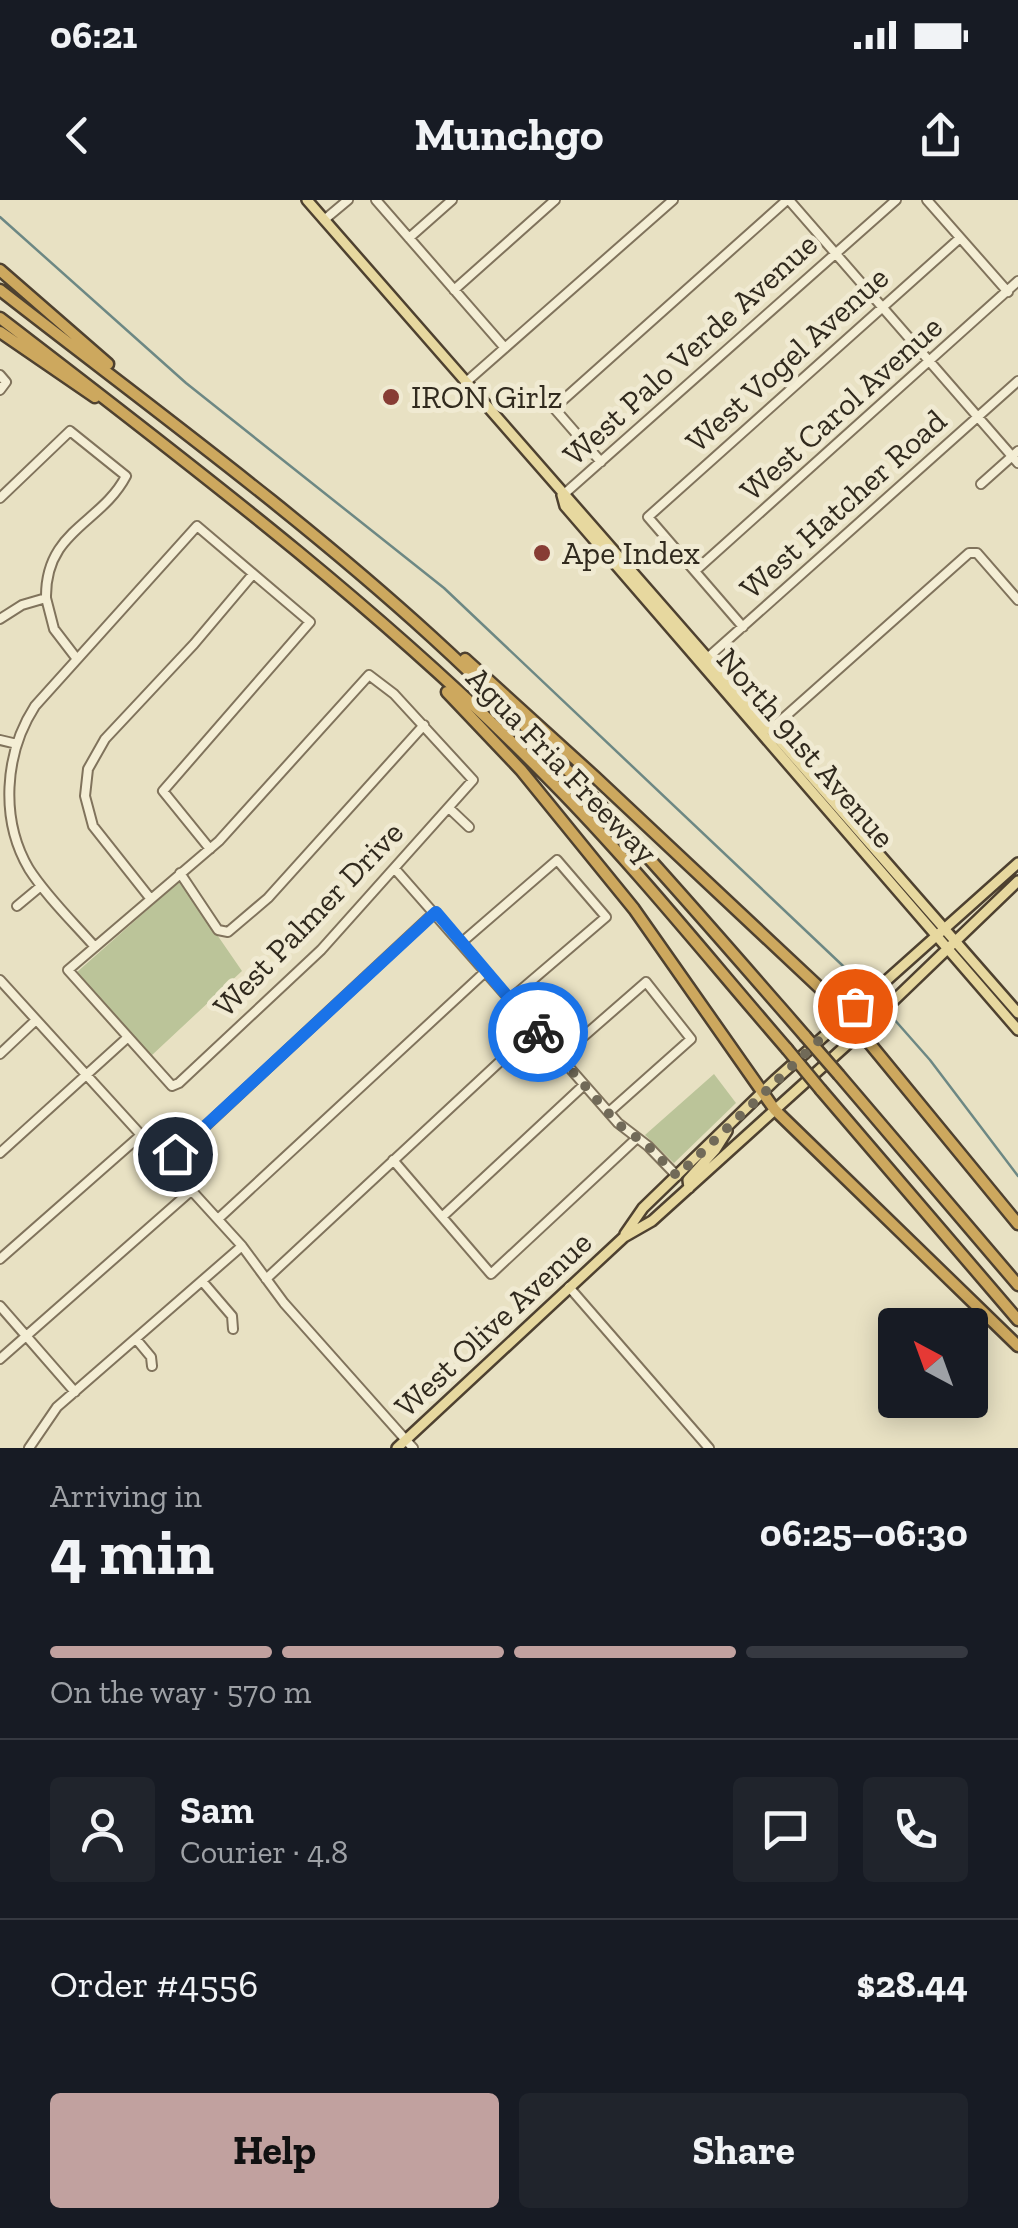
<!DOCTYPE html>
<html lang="en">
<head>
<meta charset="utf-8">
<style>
	body { margin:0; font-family:"Zilla Slab",serif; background:#20242c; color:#f1f3f6; height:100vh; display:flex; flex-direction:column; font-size:38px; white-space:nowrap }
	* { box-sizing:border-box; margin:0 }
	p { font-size:32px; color:#9ea1a6 }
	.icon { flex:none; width:55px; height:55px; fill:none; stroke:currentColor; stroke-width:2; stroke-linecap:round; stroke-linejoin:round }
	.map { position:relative; height:1248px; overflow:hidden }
	.sheet { display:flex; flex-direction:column; background:#171b24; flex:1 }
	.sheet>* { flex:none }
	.needle { width:65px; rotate:319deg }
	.tools { position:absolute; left:878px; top:1108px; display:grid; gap:20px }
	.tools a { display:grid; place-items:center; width:110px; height:110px; border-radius:10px; background:#171b24; box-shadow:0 5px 25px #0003; font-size:50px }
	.pin { position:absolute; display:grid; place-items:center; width:85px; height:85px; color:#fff; margin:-42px; border:5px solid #fff; border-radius:50%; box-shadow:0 2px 10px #0007 }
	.courier { position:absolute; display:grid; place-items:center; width:100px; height:100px; margin:-50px; border:8px solid #1a73e8; border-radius:50%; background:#fff; color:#222; box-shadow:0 2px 12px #0007 }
	.summary em { font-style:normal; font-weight:800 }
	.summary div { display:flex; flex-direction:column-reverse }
	.summary { display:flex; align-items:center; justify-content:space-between; height:170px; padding:0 50px }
	h1 { font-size:65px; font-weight:800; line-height:75px }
	.bar { display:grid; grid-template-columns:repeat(4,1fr); gap:15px 10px; align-content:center; height:120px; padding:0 50px }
	.bar i { height:12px; border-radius:8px; background:#363941 }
	.bar .current { background:#c1a19f }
	.bar p { grid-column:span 4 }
	.line { display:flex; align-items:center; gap:25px; padding:0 50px; border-top:2px solid #363941 }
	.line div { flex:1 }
	.round { display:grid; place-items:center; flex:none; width:105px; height:105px; border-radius:10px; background:#20242c }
	.cta { display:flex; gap:20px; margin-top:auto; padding:20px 50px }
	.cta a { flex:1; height:115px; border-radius:10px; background:#c1a19f; color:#111; font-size:40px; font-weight:800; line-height:115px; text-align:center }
	.cta a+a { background:#20242c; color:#f1f3f6 }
	.status { display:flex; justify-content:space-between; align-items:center; height:70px; padding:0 50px; background:#171b24; direction:ltr }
	.status svg { height:28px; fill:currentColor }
	header { display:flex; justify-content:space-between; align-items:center; height:130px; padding:0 50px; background:#171b24; font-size:45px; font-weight:800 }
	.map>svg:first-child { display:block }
	.green { fill:#bbc499 }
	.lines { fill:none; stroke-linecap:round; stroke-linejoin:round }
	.stream { stroke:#6d8884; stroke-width:2.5 }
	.minor-casing { stroke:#80735c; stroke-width:12 }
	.major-casing { stroke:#4e4130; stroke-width:14 }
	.highway-casing { stroke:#4e4130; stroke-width:15 }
	.minor { stroke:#f4eed5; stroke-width:8 }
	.major { stroke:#e7d89f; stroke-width:9 }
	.highway { stroke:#cda85e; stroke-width:10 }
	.highway-bridge-casing { stroke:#4e4130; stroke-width:15; stroke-linecap:butt }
	.highway-bridge { stroke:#cda85e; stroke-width:10 }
	.done { stroke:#716a58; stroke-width:10; stroke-dasharray:0 18 }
	.route { stroke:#1a73e8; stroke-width:12 }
	.poi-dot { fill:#873c34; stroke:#f0ead2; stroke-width:4 }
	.labels { text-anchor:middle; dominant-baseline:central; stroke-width:10; stroke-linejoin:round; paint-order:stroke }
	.street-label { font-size:32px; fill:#312a1e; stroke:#f0ead2 }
	.poi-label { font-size:32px; fill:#312a1e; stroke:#f0ead2; text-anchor:start }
</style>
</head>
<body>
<div class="status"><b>06:21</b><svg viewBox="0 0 49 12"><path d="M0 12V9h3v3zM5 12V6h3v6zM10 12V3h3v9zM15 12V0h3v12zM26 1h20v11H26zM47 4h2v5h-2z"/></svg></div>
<header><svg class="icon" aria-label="back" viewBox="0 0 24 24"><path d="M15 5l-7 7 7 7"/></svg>Munchgo<svg class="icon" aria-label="share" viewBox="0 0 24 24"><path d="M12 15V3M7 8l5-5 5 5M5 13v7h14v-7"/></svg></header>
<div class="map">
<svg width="1018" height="1248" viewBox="0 0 1018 1248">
	<rect width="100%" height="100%" fill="#e8e1c3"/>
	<path class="green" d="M180,681L242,771L151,856L77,772Z
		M714,874L736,903L674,963L645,935Z"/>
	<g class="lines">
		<path class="stream" d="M0,17L186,183L444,388L860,782
			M893,818L930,860L1018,976"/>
		<g class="minor-casing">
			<path id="minor" d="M376,0L505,148
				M789,0L1018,263
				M927,0L1008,92
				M324,20L348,0
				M409,38L452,0
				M454,90L555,0
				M0,175L6,182L0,190
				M465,183L673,0
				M601,262L554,208L787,0
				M981,284L1018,251
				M563,295L896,0
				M0,298L70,231L126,276C101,324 45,330 46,398L22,405L0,419
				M695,371L1018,81
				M46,398L54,429L77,459
				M743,427L648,317L960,38
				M704,461L1018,181
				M369,475L394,494L473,580L321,750L179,883L172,886L68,770L219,641Z
				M770,530L969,353H977L1018,400
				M0,540L17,544
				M450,609L469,627
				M395,669L618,923L648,946L677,976
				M180,673L218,730L228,732L268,698L424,525
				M150,698L93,626L85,596L88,569L105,539L194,444L253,374
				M17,706L41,686
				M461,743L557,660L606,717L509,800
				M95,747C73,722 47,697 29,669C0,620 4,554 35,506L197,326L310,422L163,591L210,649
				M0,780L242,1046L284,1103L413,1248
				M0,854L36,820
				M560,857L646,782L691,839L609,912
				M0,953L127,838
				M393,960L491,1074L637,938
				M167,962L435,712
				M442,1017L584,885
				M218,1019L485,772
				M0,1059L141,935
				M266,1079L535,829
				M202,1081L232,1116L233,1129
				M569,1087L709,1248
				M0,1106L75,1192
				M136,1139L151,1157L152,1166
				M0,1159L192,990
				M29,1248L57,1207L242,1046"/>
		</g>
		<g class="major-casing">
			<path id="major" d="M307,0L1018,813
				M562,295L565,306L1018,830
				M689,988L688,980L715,950L727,931
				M625,1034L643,1008L775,880L1018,663
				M397,1248L624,1037L652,1021L861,832L1018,681"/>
		</g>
		<g class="highway-casing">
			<path id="highway" d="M0,70L108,164
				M0,90C146,204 295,312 432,437C567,560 685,698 805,836
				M0,118C190,264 383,410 551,581C635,666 709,759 787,849
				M0,132L95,197
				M465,459L595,577L839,806L1018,1024
				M447,492L521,570L634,709L775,910L1018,1146
				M839,875L1018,1085
				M821,890L1018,1120"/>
		</g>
		<use href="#minor" class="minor"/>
		<use href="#major" class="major"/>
		<use href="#highway" class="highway"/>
		<g class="highway-bridge-casing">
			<path id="highway-bridge" d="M805,836L839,875
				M787,849L821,890"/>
		</g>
		<use href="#highway-bridge" class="highway-bridge"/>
	</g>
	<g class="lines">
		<path class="done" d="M538,832L618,924L648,946L677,976L855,806"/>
		<path class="route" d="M175,954L436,712L538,832"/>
	</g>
	<g class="poi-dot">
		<circle cx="391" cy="197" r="10"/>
		<circle cx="542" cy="353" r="10"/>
	</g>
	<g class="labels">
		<g class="street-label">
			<text transform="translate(690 149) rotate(-42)">West Palo Verde Avenue</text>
			<text transform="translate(787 159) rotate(-42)">West Vogel Avenue</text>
			<text transform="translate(841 208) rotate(-42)">West Carol Avenue</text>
			<text transform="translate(843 304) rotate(-42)">West Hatcher Road</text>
			<text transform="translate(806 548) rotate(49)">North 91st Avenue</text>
			<text transform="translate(562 565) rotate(46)">Agua Fria Freeway</text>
			<text transform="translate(308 719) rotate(-46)">West Palmer Drive</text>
			<text transform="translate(493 1124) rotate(-43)">West Olive Avenue</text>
		</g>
		<g class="poi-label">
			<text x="411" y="197">IRON Girlz</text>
			<text x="562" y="353">Ape Index</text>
		</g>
	</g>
</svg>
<div class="tools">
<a><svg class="needle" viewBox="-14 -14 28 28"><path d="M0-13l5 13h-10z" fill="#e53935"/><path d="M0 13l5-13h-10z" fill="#9ea1a6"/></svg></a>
</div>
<div class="pin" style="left:855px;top:806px;background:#ea580c"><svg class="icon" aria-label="bag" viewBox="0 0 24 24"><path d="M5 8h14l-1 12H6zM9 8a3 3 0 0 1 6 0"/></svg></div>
<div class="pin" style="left:175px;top:954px;background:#1f2937"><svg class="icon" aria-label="home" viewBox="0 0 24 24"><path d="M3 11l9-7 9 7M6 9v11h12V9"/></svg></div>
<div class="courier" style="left:538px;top:832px"><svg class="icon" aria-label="bike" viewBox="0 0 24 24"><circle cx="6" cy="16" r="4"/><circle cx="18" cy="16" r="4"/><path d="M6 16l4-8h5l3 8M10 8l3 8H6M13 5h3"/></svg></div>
</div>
<section class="sheet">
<div class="summary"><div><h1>4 min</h1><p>Arriving in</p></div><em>06:25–06:30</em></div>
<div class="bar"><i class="current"></i><i class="current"></i><i class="current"></i><i></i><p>On the way · 570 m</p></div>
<div class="line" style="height:180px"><a class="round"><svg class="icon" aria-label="person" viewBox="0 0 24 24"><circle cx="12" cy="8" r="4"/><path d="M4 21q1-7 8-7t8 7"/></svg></a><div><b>Sam</b><p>Courier · 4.8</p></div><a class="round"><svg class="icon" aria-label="chat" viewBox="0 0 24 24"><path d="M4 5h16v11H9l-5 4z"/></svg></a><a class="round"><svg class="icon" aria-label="phone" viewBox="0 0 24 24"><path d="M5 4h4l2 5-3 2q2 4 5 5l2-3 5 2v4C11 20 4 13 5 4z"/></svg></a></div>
<div class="line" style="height:130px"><div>Order #4556</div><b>$28.44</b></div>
<div class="cta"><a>Help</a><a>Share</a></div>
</section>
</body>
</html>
